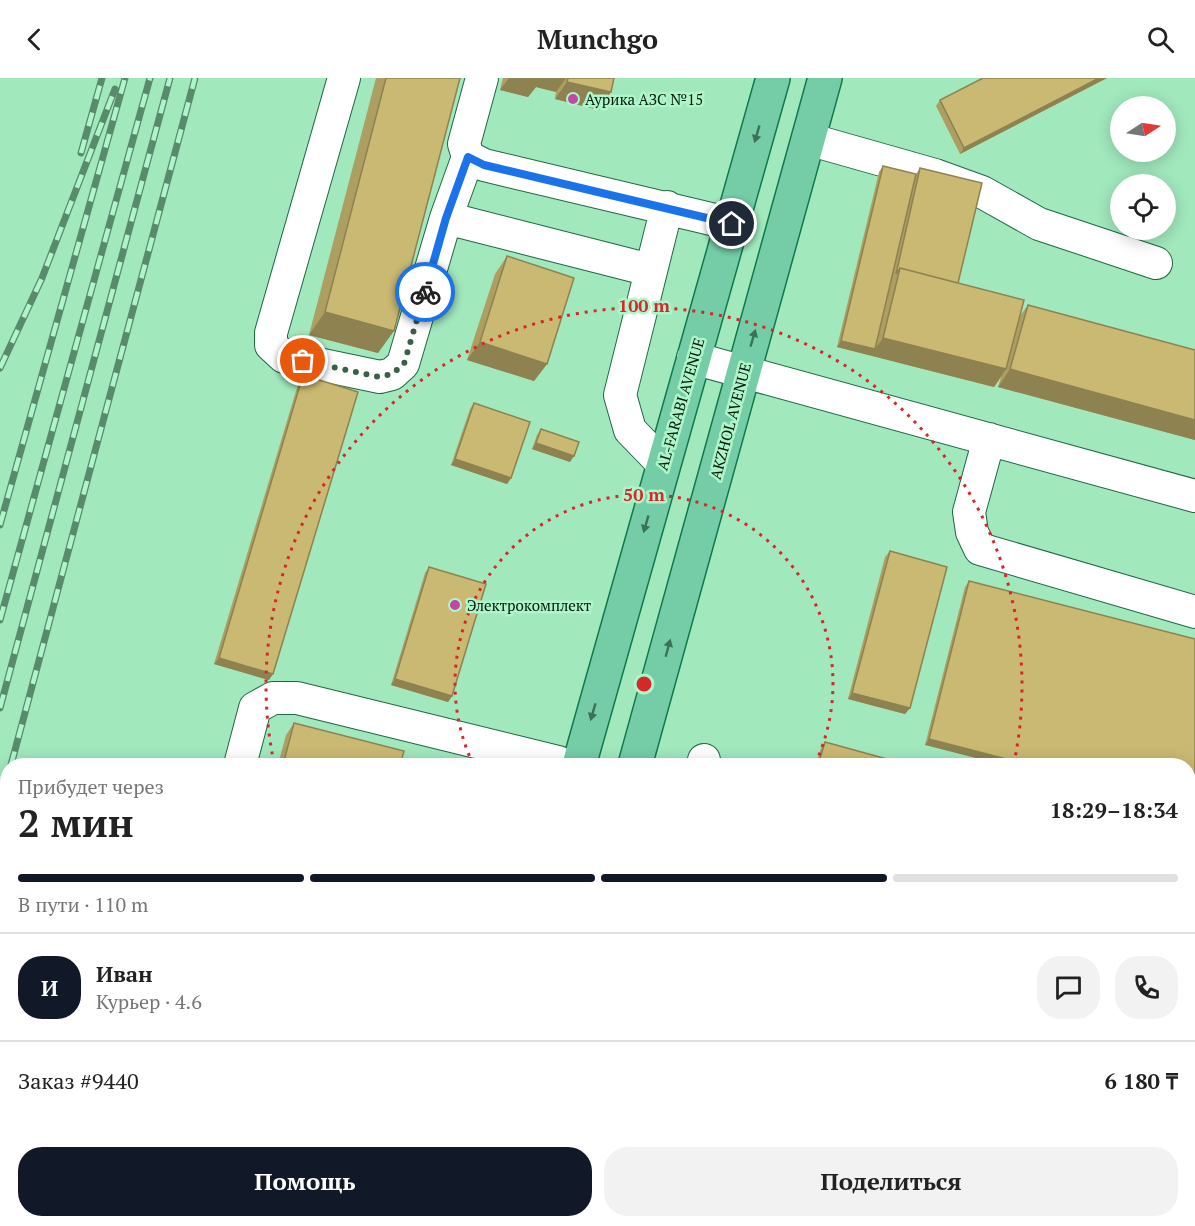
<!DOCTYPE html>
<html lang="ru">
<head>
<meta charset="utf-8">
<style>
	body { margin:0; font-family:"PT Serif",serif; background:#f2f2f2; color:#222; height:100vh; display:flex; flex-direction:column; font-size:22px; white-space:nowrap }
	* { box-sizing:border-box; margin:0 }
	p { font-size:20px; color:#767676 }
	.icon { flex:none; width:33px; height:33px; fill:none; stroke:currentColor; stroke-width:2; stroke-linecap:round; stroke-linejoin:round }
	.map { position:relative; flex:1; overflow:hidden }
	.drawer { position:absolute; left:0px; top:680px; width:1196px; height:470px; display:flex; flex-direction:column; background:#fff; border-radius:24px 24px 0 0; box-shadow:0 3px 15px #0003 }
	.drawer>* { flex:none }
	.needle { width:39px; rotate:78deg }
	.buttons { position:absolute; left:1110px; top:18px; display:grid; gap:12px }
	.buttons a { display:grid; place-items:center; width:66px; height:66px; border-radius:50%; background:#fff; box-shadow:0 3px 15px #0003; font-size:30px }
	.pin { position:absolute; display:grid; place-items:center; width:51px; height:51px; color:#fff; margin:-26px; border:3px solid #fff; border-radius:50%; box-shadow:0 2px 6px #0007 }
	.courier { position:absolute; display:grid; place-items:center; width:60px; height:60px; margin:-30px; border:4px solid #1a73e8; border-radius:50%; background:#fff; color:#222; box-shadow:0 2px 8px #0007 }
	.head em { font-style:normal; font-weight:800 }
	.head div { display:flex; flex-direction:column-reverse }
	.head { display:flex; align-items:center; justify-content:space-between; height:102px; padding:0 18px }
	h1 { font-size:39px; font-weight:800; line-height:45px }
	.bar { display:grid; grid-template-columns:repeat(4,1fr); gap:9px 6px; align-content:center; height:72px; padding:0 18px }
	.bar i { height:8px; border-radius:4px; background:#e0e0e0 }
	.bar .active { background:#111827 }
	.bar p { grid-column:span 4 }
	.line { display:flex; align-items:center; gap:15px; padding:0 18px; border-top:2px solid #e0e0e0 }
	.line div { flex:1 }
	.round { display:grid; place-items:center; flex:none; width:63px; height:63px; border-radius:24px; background:#f2f2f2 }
	.primary-button { display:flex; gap:12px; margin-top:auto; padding:12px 18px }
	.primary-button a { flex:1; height:69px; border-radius:24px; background:#111827; color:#fff; font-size:24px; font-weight:800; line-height:69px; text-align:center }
	.primary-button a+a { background:#f2f2f2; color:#222 }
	header { display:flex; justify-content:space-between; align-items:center; height:78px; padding:0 18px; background:#fff; font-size:27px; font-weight:800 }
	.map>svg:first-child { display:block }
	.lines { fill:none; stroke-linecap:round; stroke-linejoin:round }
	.minor-casing { stroke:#1e6743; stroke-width:34 }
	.major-casing { stroke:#10794a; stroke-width:36 }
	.minor { stroke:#fff; stroke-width:32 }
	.major { stroke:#74cda7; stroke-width:33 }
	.rail-casing { stroke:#588b6c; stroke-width:7 }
	.rail { stroke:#aef6ca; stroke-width:4.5; stroke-dasharray:14; stroke-linecap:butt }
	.wall { fill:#ad9f62 }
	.shaded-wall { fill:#8d8250 }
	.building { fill:#c9b972; stroke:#8d8250; stroke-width:1.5 }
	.oneway { fill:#3a7358 }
	.done { stroke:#386149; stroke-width:6; stroke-dasharray:0 10.8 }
	.route { stroke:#1a73e8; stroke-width:8 }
	.ring { fill:none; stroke:#d62828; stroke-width:3; stroke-dasharray:3 6 }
	.poi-dot { fill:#bd4aa4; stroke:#aef6ca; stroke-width:2 }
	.labels { text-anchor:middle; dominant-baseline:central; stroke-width:5; stroke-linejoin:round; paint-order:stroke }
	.poi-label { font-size:15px; fill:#00190a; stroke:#aef6ca; text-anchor:start }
	.street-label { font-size:15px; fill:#00190a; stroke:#aef6ca }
	.centre { fill:#d62828; stroke:#aef6ca; stroke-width:3 }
	.ring-label { font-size:18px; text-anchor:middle; font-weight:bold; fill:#d62828; stroke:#aef6ca; stroke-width:5; stroke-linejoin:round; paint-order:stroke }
</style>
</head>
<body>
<header><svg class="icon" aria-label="back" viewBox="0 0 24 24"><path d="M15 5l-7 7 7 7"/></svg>Munchgo<svg class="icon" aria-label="search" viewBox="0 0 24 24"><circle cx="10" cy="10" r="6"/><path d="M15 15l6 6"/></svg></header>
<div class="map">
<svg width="1195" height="1148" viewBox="0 0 1195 1148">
	<rect width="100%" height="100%" fill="#a1e8bd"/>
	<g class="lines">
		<g class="minor-casing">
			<path id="minor" d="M344,0L271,255V267L284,279L380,299L392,296L403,286L446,140L468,79
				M482,0L464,66L468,79L484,87L732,146
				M808,61L935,97L982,114L1039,146L1156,185
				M446,140L650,192
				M693,280L1195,418
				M989,361L969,434L972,454L980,471L1195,534
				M663,386L630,352L620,317L667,129
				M240,687L255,630L273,620H297L558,684
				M703,687L704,682
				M130,1142L152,1148
				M67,1148L75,1142
				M344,1148L346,1142
				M404,1148L406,1142
				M569,1148L571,1142"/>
		</g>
		<g class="major-casing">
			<path id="major" d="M579,687L773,0
				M635,687L825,0
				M453,1148L455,1142
				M509,1148L510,1142"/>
		</g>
		<use href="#minor" class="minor"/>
		<use href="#major" class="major"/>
		<g class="rail-casing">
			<path id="rail" d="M81,75L102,0
				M0,290L42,200L115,11
				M0,447L125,0
				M0,542L150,0
				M0,630L170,0
				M11,687L195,0
				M0,729L8,701"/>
		</g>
		<use href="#rail" class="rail"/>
	</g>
	<path class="wall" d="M376,0H460L378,275L309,257Z
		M503,0H614L611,14L599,32L555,21L556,14L536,9L528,19L500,12Z
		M1107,0L960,76L936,28L940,22Z
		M883,88L916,96L920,90L958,205L1020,238L1028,227L1195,272V362L998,309L1001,299L994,309L837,269L879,94Z
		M507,178L547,286L534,303L467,282L495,196Z
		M303,297L269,602L214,586L299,303Z
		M474,325L511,400L507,406L451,387L470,331Z
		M541,351L570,384L532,371L537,357Z
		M890,473L910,630L905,636L848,621L885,479Z
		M429,489L452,618L448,624L391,607L425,495Z
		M969,503L1195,561V736L1188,735V687L925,667L965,509Z
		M294,645L400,687H278L286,657Z
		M825,664L885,687H816L821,670Z"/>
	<path class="shaded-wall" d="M509,0H566L556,14L536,9L528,19L500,12Z
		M1099,0H1107L960,76L964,70Z
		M567,4L611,14L599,32L555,21Z
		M325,234L394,253L378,275L309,257Z
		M883,260L1006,291L994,309L837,269L841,263L875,271Z
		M480,264L547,286L534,303L467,282Z
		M1010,291L1195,342V362L998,309Z
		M536,365L574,378L570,384L532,371Z
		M455,381L511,400L507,406L451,387Z
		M219,580L273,596L269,602L214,586Z
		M395,601L452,618L448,624L391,607Z
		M852,615L910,630L905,636L848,621Z
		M929,661L1030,687H1003L925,667Z
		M1188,728L1195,729V736L1188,735Z
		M177,1142H231L256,1148H202Z
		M876,1142H904L929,1148H901Z"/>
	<path class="building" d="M386,0H460L394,253L325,234Z
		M568,0H614L611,14L567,4Z
		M983,0H1099L964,70L940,22Z
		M883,88L916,96L875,271L841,263Z
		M920,90L982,105L958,205L900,190L896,196Z
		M507,178L574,200L547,286L480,264Z
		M900,190L1024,222L1006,291L883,260Z
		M1028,227L1195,272V342L1010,291Z
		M303,297L358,314L273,596L219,580Z
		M474,325L530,344L511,400L455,381Z
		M541,351L579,364L574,378L536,365Z
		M890,473L947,489L910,630L852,615Z
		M429,489L486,506L452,618L395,601Z
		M969,503L1195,561V729L1188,728V687H1030L929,661Z
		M294,645L404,673L400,687H283Z
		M825,664L887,681L885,687H818Z
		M1188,830L1195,832V883L1188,908Z
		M231,1142H283L281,1148H256Z
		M904,1142H983L982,1148H929Z
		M629,1143L647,1148H627Z"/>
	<defs><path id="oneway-solid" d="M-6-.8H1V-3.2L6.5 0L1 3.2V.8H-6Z" transform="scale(1.5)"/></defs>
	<g class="oneway">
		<use href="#oneway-solid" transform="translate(757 56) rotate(106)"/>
		<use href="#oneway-solid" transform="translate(753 260) rotate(-74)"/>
		<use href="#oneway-solid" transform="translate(646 446) rotate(106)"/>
		<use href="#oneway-solid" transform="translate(668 570) rotate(-75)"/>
		<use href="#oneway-solid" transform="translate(593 634) rotate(106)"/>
	</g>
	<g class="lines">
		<path class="done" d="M303,283L380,299L392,296L404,286L425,214"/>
		<path class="route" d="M425,214L446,140L468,79L484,87L732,146"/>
	</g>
	<g class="ring">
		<path d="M473 686A189 189 0 1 1 815 686"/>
		<path d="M274 685A378 378 0 1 1 1014 685"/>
	</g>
	<g class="poi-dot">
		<circle cx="573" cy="21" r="6"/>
		<circle cx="455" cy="527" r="6"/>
	</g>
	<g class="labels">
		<g class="poi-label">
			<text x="585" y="21">Аурика АЗС №15</text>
			<text x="467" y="527">Электрокомплект</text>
		</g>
		<g class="street-label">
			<text transform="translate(680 326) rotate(-74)">AL-FARABI AVENUE</text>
			<text transform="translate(730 343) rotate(-75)">AKZHOL AVENUE</text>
		</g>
	</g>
	<circle cx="644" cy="606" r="9" class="centre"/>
	<g class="ring-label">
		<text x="644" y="234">100 m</text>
		<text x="644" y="423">50 m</text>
	</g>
</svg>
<div class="buttons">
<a><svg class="needle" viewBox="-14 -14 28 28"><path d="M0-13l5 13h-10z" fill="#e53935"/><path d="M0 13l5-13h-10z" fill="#767676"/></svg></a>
<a><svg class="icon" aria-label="locate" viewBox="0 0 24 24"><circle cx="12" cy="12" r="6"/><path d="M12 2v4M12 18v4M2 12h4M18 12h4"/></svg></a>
</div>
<div class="pin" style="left:303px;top:283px;background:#ea580c"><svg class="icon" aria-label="bag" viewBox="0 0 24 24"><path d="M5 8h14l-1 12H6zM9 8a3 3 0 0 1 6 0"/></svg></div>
<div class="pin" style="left:732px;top:146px;background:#1f2937"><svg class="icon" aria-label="home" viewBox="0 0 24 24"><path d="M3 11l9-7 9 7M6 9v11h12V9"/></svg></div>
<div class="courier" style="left:425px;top:214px"><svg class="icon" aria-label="bike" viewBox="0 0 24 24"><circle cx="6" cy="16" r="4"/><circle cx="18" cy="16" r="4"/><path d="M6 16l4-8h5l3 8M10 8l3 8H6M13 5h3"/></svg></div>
<section class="drawer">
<div class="head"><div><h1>2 мин</h1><p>Прибудет через</p></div><em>18:29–18:34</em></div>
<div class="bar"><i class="active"></i><i class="active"></i><i class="active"></i><i></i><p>В пути · 110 m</p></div>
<div class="line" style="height:108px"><b class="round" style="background:#111827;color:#fff">И</b><div><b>Иван</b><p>Курьер · 4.6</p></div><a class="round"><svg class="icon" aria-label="chat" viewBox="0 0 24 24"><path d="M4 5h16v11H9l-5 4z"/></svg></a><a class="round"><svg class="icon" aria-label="phone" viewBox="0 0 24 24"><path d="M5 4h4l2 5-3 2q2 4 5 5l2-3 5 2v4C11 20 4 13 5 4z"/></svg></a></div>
<div class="line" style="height:78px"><div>Заказ #9440</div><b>6 180 ₸</b></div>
<div class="primary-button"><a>Помощь</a><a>Поделиться</a></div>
</section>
</div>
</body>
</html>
